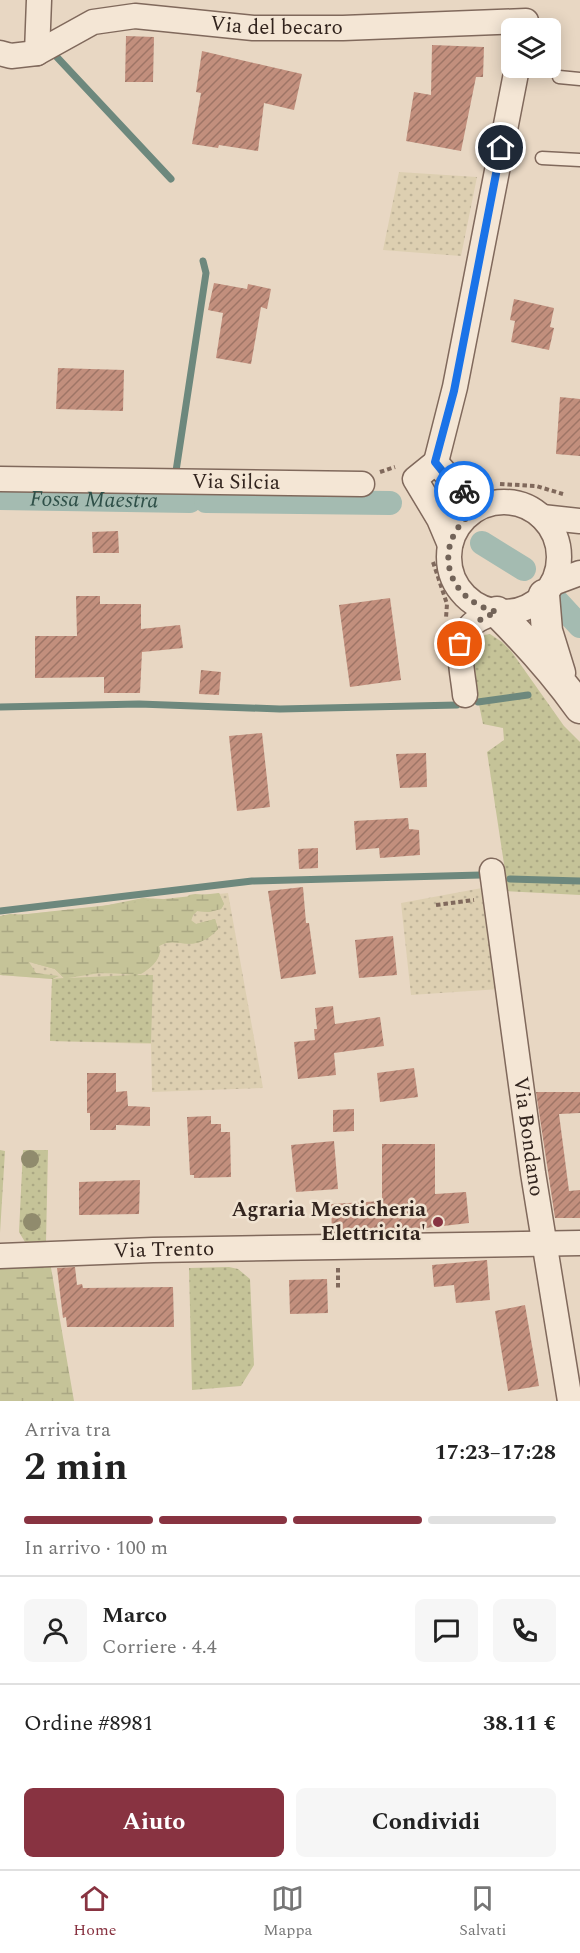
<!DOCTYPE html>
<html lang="it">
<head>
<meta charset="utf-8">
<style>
	body { margin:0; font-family:Spectral,serif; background:#f6f6f6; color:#222; height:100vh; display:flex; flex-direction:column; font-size:22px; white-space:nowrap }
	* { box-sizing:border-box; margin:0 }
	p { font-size:20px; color:#767676 }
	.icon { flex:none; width:33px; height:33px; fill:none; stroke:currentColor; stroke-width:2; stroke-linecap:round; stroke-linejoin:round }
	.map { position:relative; height:1401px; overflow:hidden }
	.sheet { display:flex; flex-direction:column; background:#fff; flex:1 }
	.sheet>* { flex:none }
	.controls { position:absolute; left:501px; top:18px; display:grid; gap:12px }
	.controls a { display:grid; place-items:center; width:60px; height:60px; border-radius:9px; background:#fff; box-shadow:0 3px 15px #0003; font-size:30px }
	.pin { position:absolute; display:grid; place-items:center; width:51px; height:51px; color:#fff; margin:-26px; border:3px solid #fff; border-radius:50%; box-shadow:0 2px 6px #0007 }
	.courier { position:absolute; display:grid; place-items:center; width:60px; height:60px; margin:-30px; border:4px solid #1a73e8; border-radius:50%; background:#fff; color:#222; box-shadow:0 2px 8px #0007 }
	.head em { font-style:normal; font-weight:700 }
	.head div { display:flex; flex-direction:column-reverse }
	.head { display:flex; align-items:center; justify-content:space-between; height:102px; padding:0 24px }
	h1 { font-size:39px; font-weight:700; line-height:45px }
	.bar { display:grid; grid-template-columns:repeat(4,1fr); gap:9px 6px; align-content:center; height:72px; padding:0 24px }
	.bar i { height:8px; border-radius:4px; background:#e0e0e0 }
	.bar .current { background:#883341 }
	.bar p { grid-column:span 4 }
	.line { display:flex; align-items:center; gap:15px; padding:0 24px; border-top:2px solid #e0e0e0 }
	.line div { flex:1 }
	.round { display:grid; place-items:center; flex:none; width:63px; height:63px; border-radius:9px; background:#f6f6f6 }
	.cta { display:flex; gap:12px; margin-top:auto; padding:12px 24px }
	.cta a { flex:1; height:69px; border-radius:9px; background:#883341; color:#fff; font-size:24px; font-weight:700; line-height:69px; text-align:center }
	.cta a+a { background:#f6f6f6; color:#222 }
	.tabs { display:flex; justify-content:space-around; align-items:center; height:84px; border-top:2px solid #e0e0e0; background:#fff; font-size:16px; color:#767676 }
	.tabs a { display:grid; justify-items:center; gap:3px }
	.tabs .current { color:#883341 }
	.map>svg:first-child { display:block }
	.farmland { fill:url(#farmland-dots) }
	.grass { fill:url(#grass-dots); fill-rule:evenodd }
	.wetland { fill:url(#wetland-marsh) }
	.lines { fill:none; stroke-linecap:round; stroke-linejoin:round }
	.stream { stroke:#6d887d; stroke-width:7 }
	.canal { stroke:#a4bbb1; stroke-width:24 }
	.building { fill:url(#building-hatch) }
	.service-casing { stroke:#80695c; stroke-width:15 }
	.minor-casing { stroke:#80695c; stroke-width:27 }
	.tertiary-casing { stroke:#80695c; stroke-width:33 }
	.path { stroke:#80695c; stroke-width:4; stroke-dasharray:4.5 3; stroke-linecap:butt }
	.service { stroke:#f4e6d5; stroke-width:12 }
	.minor { stroke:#f4e6d5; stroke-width:24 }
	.tertiary { stroke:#f4e6d5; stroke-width:30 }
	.tree { fill:#908b6d }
	.done { stroke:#726358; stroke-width:6; stroke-dasharray:0 10.8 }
	.route { stroke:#1a73e8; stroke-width:8 }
	.poi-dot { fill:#883341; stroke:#f0e3d1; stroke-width:2 }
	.labels { text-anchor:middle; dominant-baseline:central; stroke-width:5; stroke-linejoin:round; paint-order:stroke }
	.street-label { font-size:21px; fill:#32241e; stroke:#f0e3d1 }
	.poi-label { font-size:21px; font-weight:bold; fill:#32241e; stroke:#f0e3d1; text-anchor:end }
	.water-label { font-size:22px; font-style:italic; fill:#2f5048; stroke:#f0e3d1 }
</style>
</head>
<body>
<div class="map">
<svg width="580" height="1401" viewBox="0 0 580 1401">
	<defs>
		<pattern id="farmland-dots" width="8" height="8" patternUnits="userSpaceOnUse" patternTransform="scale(1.5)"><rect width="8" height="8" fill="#ddcfb1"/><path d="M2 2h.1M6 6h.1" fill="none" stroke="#beb298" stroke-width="1.8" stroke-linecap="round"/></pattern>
		<pattern id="grass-dots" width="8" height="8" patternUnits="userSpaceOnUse" patternTransform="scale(1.5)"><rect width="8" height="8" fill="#c5c398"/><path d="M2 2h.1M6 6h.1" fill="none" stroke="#aaa783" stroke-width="1.8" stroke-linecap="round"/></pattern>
		<pattern id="wetland-marsh" width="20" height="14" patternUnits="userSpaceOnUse" patternTransform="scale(1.5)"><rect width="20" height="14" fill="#c5c398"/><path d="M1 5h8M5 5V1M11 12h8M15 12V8" fill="none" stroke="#aaa783"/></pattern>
		<pattern id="building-hatch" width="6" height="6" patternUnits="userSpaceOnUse" patternTransform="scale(1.5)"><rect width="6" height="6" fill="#c28f7d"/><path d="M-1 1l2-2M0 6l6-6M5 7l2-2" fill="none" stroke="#9e7566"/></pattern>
	</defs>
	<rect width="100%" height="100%" fill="#e8d7c3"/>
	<path class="farmland" d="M399,172L477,177L461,256L383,250Z
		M482,888L500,989L411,995L401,903Z
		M228,893L263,1088L152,1092L151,1044L50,1041L52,979L0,975V917Z"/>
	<path class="grass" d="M490,634L502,642L511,651L564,726L580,742V895L505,891L504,864L487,752L504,740L503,728L483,724L474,680L472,646L484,635Z
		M219,893L224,904L221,909L209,912L197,911L193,915L191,921L196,924L215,919L218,929C192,957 178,934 159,946C163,959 149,970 137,975H153L151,1043L50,1041L52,979L64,978L55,969L33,963L0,931V916L10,914L55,916L65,910L78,911L143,898L162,899L167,902L184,900L189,895L195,894L213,895ZM106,972L133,975L68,978Z
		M0,1150L5,1151L0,1233Z
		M23,1150H48L46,1243L25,1242L19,1232Z
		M229,1267L238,1269L250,1279L254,1365L241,1386L192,1390L189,1268Z"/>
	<path class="wetland" d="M219,893L224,904L221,909L209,912L197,911L193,915L191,920L196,924L215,919L218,929C192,957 178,934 159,946C163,958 151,968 141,974L93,973L64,978L55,969L29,962L36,973L59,976L52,979L0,975V917Z
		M50,1262L74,1401H0V1265Z"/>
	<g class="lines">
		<path class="stream" d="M54,54L171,179
			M506,69L512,45
			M176,471L206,273L203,261
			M478,702L528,695
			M0,707L139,704L280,709L457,705
			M510,879L580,881
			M0,911L252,881L481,875"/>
		<g class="canal">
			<path id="s1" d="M0,498L190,501"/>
			<path d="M206,501L390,503"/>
			<path d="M482,543L524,569"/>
			<path d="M553,597L580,626"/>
		</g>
	</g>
	<path class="building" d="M126,36L154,37L153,82H125Z
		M432,45L484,47L483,77H476L461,151L406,141L414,92L431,95Z
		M202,51L302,74L294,110L264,103L258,151L219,145L218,148L192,144L201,93L196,92Z
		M214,283L247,289L248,284L271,289L267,309L261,307L251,364L216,358L223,313L208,310Z
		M514,299L554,308L550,327L554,328L549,350L511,342L515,321L510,320Z
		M58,368L124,370L123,411L56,409Z
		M560,397L580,399V456L556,454Z
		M118,531L119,553H93L92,532Z
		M76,596H100V604H141V629L180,625L183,648L142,652L140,693H104V677L35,678V636H77Z
		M390,598L401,680L350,687L339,605Z
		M201,670L221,672L219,695L199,694Z
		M262,733L270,807L237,811L229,736Z
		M426,753L427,787L400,788L396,754Z
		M408,818L409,829L419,830L420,855L380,858L379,848L356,850L354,821Z
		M318,848V868L299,869L298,849Z
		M303,887L306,923H309L316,974L281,979L268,891Z
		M393,936L397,975L359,978L355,940Z
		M333,1006L335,1024L380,1017L384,1046L334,1053L336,1075L298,1079L294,1042L315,1040L314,1029H317L315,1008Z
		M414,1068L418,1097L380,1102L377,1073Z
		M87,1073H116V1092L127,1091L128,1106L150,1107V1126L116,1125V1130H90V1113H87Z
		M536,1092H580V1113L559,1114L569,1191L580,1190V1218H555Z
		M354,1109V1131L333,1132V1110Z
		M211,1116V1124H221V1132H230L231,1177L194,1178V1175H190L187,1117Z
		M334,1141L338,1189L296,1192L291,1145Z
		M382,1144H435V1194L466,1192L469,1223L391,1232L332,1233L331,1204L382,1201Z
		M140,1180L139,1214L79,1215V1182Z
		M487,1260L490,1300L456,1303L454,1285L434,1287L432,1265Z
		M75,1267L77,1285L82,1284L83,1288L173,1287L174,1327H67L66,1317L63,1318L57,1268Z
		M327,1279L328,1313L290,1314L289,1280Z
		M525,1305L539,1386L508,1391L495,1311Z"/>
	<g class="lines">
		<g class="service-casing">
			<path id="service" d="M559,77L580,79
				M542,158L580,160"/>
		</g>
		<g class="minor-casing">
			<g id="minor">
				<path id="s2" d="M0,53L11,56L37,53L93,22L135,16L253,28H343L526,21"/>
				<path d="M37,53L39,0"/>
				<path d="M436,462L455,387L517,68"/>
				<path d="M436,462L415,479L439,519L450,545"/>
				<path d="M436,462C450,481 467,493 487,504"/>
				<path id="s3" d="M0,479L362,484"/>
				<circle cx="504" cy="557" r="55"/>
				<path d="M542,517L580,521"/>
				<path d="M553,583L580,573"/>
				<path d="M465,695C463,671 452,639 475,622C481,617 490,615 497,612"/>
				<path id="s4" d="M492,871L533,1173L570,1401"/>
				<path id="s5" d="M0,1256L153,1250L580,1243"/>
			</g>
		</g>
		<g class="tertiary-casing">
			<path id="tertiary" d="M544,595L547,631L560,673
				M497,612C527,642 555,673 580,708"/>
		</g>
		<path class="path" d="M380,472L395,467
			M500,484L536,486L563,494
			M433,562L447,604L446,618
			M436,905L474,900
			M338,1268V1288"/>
		<use href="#service" class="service"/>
		<use href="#minor" class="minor"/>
		<use href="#tertiary" class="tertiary"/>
	</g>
	<g class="tree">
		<circle cx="30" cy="1159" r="9"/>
		<circle cx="32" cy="1222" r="9"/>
	</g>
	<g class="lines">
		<path class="done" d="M460,644C467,625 480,619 497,612C437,597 431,531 487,504L464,491"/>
		<path class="route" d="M464,491L447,477L435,462L454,391L501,148"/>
	</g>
	<circle class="poi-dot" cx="438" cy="1222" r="6"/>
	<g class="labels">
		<g class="street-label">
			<text stroke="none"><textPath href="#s2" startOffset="286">Via del becaro</textPath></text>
			<text stroke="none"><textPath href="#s3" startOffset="236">Via Silcia</textPath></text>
			<text stroke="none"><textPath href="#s4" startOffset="268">Via Bondano</textPath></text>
			<text stroke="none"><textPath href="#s5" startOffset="164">Via Trento</textPath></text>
		</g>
		<g class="poi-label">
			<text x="426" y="1210">Agraria Mesticheria<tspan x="426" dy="24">Elettricita'</tspan></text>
		</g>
		<g class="water-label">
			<text stroke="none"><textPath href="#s1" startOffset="94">Fossa Maestra</textPath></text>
		</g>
	</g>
</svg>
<div class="controls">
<a><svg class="icon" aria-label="layers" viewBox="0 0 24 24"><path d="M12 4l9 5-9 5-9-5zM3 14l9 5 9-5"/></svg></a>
</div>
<div class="pin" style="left:460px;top:644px;background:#ea580c"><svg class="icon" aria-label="bag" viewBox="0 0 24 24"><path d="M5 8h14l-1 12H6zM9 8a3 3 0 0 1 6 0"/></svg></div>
<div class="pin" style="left:501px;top:148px;background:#1f2937"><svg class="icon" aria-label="home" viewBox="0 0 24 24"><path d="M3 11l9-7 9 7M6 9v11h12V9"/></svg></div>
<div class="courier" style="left:464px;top:491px"><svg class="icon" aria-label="bike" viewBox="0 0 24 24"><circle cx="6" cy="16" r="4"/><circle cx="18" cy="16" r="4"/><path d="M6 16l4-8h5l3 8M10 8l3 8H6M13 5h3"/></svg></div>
</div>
<section class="sheet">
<div class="head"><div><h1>2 min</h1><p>Arriva tra</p></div><em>17:23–17:28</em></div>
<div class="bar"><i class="current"></i><i class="current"></i><i class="current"></i><i></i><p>In arrivo · 100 m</p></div>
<div class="line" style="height:108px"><a class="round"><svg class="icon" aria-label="person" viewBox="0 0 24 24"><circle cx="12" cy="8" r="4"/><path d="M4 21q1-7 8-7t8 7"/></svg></a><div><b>Marco</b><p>Corriere · 4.4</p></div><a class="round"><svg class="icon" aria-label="chat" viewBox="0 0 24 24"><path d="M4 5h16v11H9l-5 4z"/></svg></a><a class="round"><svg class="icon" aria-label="phone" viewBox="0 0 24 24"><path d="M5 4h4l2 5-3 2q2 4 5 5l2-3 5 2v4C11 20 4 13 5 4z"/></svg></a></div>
<div class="line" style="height:78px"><div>Ordine #8981</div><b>38.11 €</b></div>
<div class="cta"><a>Aiuto</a><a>Condividi</a></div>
</section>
<nav class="tabs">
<a class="current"><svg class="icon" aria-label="home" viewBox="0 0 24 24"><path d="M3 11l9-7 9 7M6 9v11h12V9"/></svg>Home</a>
<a><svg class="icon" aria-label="map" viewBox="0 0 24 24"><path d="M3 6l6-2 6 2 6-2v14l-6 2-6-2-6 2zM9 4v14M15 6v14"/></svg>Mappa</a>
<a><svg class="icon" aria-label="saved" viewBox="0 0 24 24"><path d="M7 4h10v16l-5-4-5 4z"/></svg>Salvati</a>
</nav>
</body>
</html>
